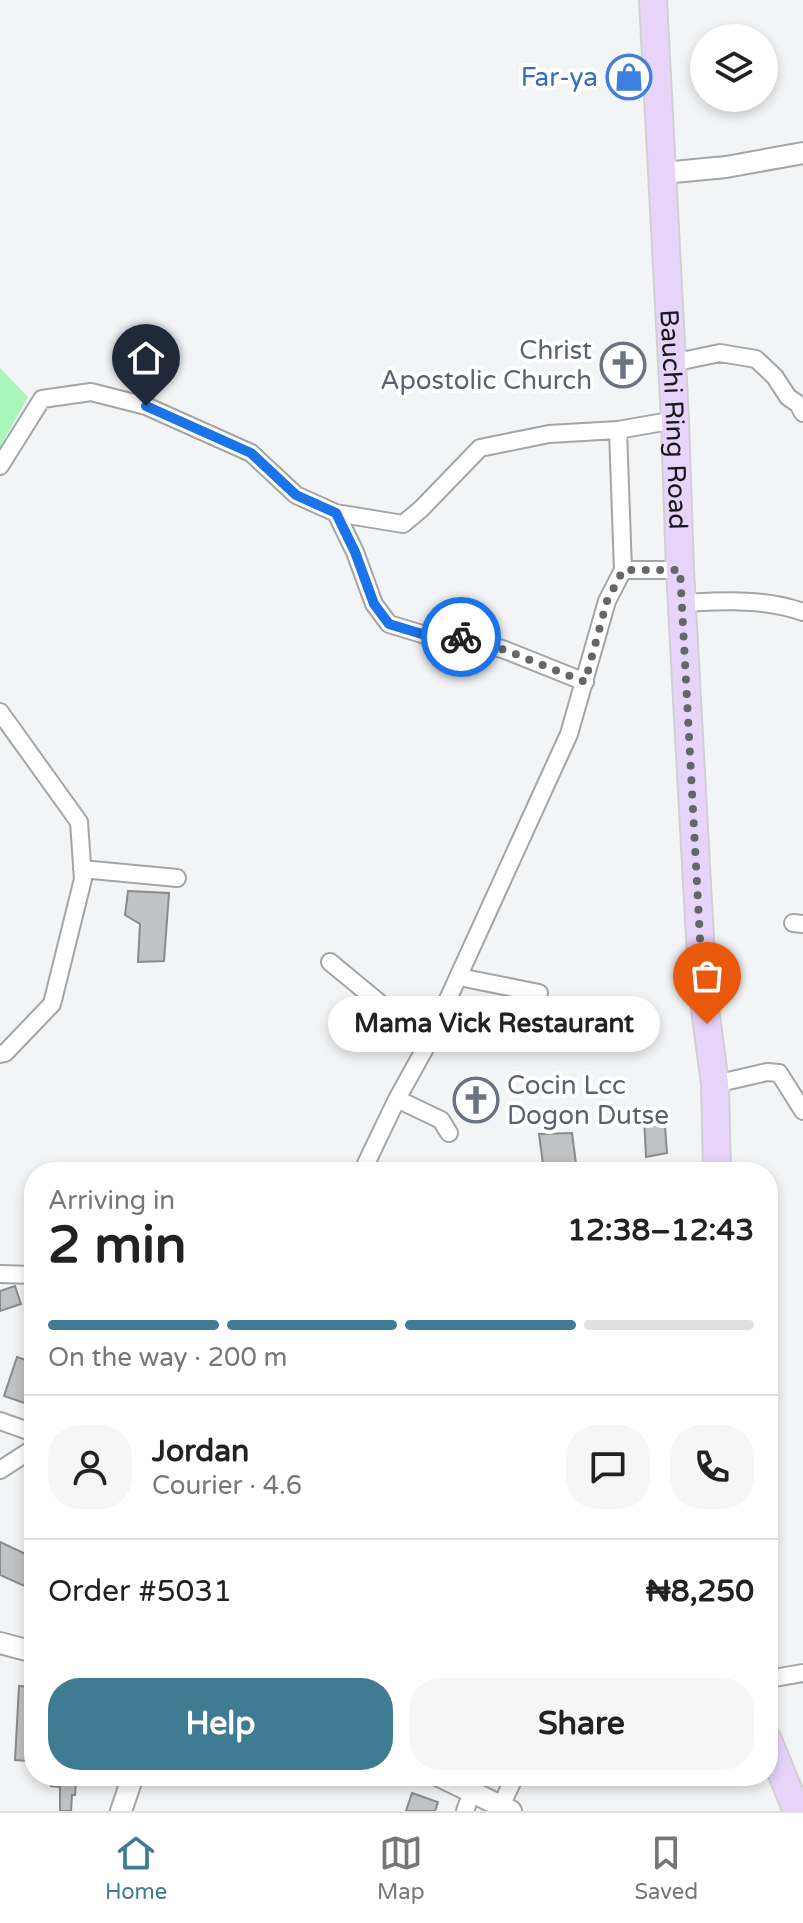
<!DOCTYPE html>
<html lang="en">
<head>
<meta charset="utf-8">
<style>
	body { margin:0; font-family:"Varela Round",sans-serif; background:#f6f6f6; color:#222; height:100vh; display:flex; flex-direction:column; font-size:30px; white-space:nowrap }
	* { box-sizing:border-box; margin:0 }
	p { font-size:26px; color:#767676 }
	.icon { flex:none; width:44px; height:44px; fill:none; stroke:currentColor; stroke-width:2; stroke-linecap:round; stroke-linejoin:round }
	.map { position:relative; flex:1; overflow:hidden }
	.sheet { position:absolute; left:24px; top:1162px; width:754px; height:624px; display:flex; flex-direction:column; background:#fff; border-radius:32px; box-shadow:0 4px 12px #0003 }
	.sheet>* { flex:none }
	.tools { position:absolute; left:690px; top:24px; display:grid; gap:16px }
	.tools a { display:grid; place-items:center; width:88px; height:88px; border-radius:50%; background:#fff; box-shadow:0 4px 12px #0003; font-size:40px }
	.pin { position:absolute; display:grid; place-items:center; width:68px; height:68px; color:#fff; margin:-82px -34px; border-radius:50% 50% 50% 0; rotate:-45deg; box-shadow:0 0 8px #0007 }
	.pin .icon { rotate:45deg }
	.courier { position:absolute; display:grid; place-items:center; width:80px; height:80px; margin:-40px; border:6px solid #1a73e8; border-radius:50%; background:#fff; color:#222; box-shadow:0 2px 10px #0007 }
	.bubble { position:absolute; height:56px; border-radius:28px; background:#fff; box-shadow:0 4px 12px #0003; font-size:26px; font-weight:800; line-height:56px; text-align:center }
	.headline em { font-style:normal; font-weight:800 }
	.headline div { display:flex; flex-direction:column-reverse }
	.headline { display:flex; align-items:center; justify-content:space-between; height:136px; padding:0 24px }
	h1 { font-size:52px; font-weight:800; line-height:60px }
	.bar { display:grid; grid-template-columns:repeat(4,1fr); gap:12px 8px; align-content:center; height:96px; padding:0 24px }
	.bar i { height:10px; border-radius:6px; background:#e0e0e0 }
	.bar .active { background:#3f7b93 }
	.bar p { grid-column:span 4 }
	.line { display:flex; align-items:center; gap:20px; padding:0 24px; border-top:2px solid #e0e0e0 }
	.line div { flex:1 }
	.round { display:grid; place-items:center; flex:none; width:84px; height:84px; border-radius:32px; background:#f6f6f6 }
	.cta { display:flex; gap:16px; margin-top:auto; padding:16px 24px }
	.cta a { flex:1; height:92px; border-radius:32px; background:#3f7b93; color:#fff; font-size:32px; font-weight:800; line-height:92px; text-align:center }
	.cta a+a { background:#f6f6f6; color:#222 }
	.tab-bar { display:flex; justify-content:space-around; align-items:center; height:112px; border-top:2px solid #e0e0e0; background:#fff; font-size:22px; color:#767676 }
	.tab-bar a { display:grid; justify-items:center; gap:4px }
	.tab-bar .active { color:#3f7b93 }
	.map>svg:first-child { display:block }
	.green { fill:#a8f6b9 }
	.building { fill:#c1c2c4; stroke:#898a8b; stroke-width:2 }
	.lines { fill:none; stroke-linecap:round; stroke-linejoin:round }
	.minor-casing { stroke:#a3a5a6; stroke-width:20 }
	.tertiary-casing { stroke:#a3a5a6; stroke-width:24 }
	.primary-casing { stroke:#d1d1d1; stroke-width:30 }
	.minor { stroke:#fff; stroke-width:16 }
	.tertiary { stroke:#fff; stroke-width:20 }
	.primary { stroke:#e8d4fb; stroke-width:26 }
	.done { stroke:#656667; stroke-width:8; stroke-dasharray:0 14.4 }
	.route { stroke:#1a73e8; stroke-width:10 }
	.labels { text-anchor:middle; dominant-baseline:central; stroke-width:8; stroke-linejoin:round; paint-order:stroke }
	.shop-label { font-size:26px; fill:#366cbe; stroke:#fff; text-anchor:end }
	.worship-label { font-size:26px; fill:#5b616d; stroke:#fff; text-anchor:end }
	.street-label { font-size:26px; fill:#18191a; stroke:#fff }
</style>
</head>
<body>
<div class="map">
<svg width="803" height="1811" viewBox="0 0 803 1811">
	<rect width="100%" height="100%" fill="#f3f4f6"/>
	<path class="green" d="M0,368L28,397L0,447Z"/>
	<path class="building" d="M128,891L169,893L164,961L138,962L140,924L125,915Z
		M664,1113L667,1153L646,1157L644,1116Z
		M572,1133L577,1171L544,1172L539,1134Z
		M15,1286L21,1304L0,1311V1291Z
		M17,1357L34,1363V1401L31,1400L30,1405L4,1396Z
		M0,1542L34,1558V1577L29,1588L0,1575Z
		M19,1686L32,1687L28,1761L15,1760Z
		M52,1776H72V1782H76L75,1795H72L71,1811H60V1787L51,1786Z
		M412,1793L438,1802L435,1811H406Z"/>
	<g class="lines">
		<g class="minor-casing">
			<path id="minor" d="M672,363L720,353L756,359L775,377L788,397L798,404L803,413
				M618,430L623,570
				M0,466L42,399L91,392L146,406L251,453L296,495L336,513L403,524L421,509L480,448L549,434L618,430L675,420
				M336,513L355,552L374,604L389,624L422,634L464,637L505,650L585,682
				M682,603C724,601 763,598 803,612
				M0,712L79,822L83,879L52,1004L5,1053L0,1054
				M82,869L177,878
				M793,923L803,924
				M330,962L428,1043
				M459,977L539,993
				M715,1084L767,1072L779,1073L803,1111
				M397,1099L441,1120L449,1133
				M362,1172L397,1099L428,1043L569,734L607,601L623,570H680
				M0,1274L34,1275
				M0,1421L34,1433
				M0,1470L34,1448
				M768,1679L803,1673
				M501,1806L515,1776
				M465,1811L472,1792"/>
		</g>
		<g class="tertiary-casing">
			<path id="tertiary" d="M663,173L726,167L803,153
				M0,1643L34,1652
				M439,1776L511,1811
				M121,1811L133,1776"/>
		</g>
		<g class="primary-casing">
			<g id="primary">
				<path id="s1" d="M653,0L675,420L680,570L703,994L715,1084L717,1172"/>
				<path d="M768,1740L797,1811"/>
			</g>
		</g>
		<use href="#minor" class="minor"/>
		<use href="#tertiary" class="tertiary"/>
		<use href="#primary" class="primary"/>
	</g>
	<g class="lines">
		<path class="done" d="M461,637L505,650L585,682L607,601L623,570H680L703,994L707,1024"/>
		<path class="route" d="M146,406L251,453L296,495L336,513L355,552L374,604L389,624L422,634L461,637"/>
	</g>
	<defs>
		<g id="shop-ring" transform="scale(2.3)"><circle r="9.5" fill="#fff" stroke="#3f7fe0" stroke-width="1.5"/><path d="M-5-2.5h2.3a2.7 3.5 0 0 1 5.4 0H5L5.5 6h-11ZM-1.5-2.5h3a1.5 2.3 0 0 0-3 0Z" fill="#3f7fe0"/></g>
		<g id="church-ring" transform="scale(2.3)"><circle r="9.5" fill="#fff" stroke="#6b7280" stroke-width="1.5"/><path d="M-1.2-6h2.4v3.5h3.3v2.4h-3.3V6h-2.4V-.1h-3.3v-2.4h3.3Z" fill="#6b7280"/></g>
	</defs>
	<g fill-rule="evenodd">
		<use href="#shop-ring" x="629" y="77"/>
		<use href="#church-ring" x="623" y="365"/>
		<use href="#church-ring" x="476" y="1100"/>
	</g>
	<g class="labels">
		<g class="shop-label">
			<text x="598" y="77">Far-ya</text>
		</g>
		<g class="worship-label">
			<text x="592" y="350">Christ<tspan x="592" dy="30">Apostolic Church</tspan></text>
			<text x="507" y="1085" text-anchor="start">Cocin Lcc<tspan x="507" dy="30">Dogon Dutse</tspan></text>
		</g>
		<g class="street-label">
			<text stroke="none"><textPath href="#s1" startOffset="420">Bauchi Ring Road</textPath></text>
		</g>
	</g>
</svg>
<div class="tools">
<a><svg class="icon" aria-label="layers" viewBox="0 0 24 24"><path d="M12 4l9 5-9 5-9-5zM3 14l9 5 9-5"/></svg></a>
</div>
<div class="pin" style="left:707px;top:1024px;background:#ea580c"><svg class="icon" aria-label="bag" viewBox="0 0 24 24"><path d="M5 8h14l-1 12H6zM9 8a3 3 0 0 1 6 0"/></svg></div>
<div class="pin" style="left:146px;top:406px;background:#1f2937"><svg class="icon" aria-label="home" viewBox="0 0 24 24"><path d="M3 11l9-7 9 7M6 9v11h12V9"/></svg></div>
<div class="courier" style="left:461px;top:637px"><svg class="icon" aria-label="bike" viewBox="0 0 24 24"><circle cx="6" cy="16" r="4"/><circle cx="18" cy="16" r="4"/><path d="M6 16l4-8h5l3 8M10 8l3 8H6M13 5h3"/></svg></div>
<div class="bubble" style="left:328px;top:996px;width:332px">Mama Vick Restaurant</div>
<section class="sheet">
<div class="headline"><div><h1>2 min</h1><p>Arriving in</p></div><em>12:38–12:43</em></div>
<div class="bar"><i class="active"></i><i class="active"></i><i class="active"></i><i></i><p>On the way · 200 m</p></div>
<div class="line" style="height:144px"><a class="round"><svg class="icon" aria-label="person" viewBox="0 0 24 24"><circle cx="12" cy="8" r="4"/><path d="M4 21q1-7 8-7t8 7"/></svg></a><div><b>Jordan</b><p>Courier · 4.6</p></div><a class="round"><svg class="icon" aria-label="chat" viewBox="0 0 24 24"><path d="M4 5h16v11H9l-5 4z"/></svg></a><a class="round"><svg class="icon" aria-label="phone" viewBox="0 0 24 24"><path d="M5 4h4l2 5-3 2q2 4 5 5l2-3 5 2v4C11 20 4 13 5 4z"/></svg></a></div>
<div class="line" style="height:104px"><div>Order #5031</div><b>₦8,250</b></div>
<div class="cta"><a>Help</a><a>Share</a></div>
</section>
</div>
<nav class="tab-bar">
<a class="active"><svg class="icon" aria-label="home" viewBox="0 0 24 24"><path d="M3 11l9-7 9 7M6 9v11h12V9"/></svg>Home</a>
<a><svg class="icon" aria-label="map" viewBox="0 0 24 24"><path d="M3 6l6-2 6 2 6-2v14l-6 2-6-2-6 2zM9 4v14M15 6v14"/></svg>Map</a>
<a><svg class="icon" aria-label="saved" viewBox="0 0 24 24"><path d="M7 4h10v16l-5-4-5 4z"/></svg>Saved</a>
</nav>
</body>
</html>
